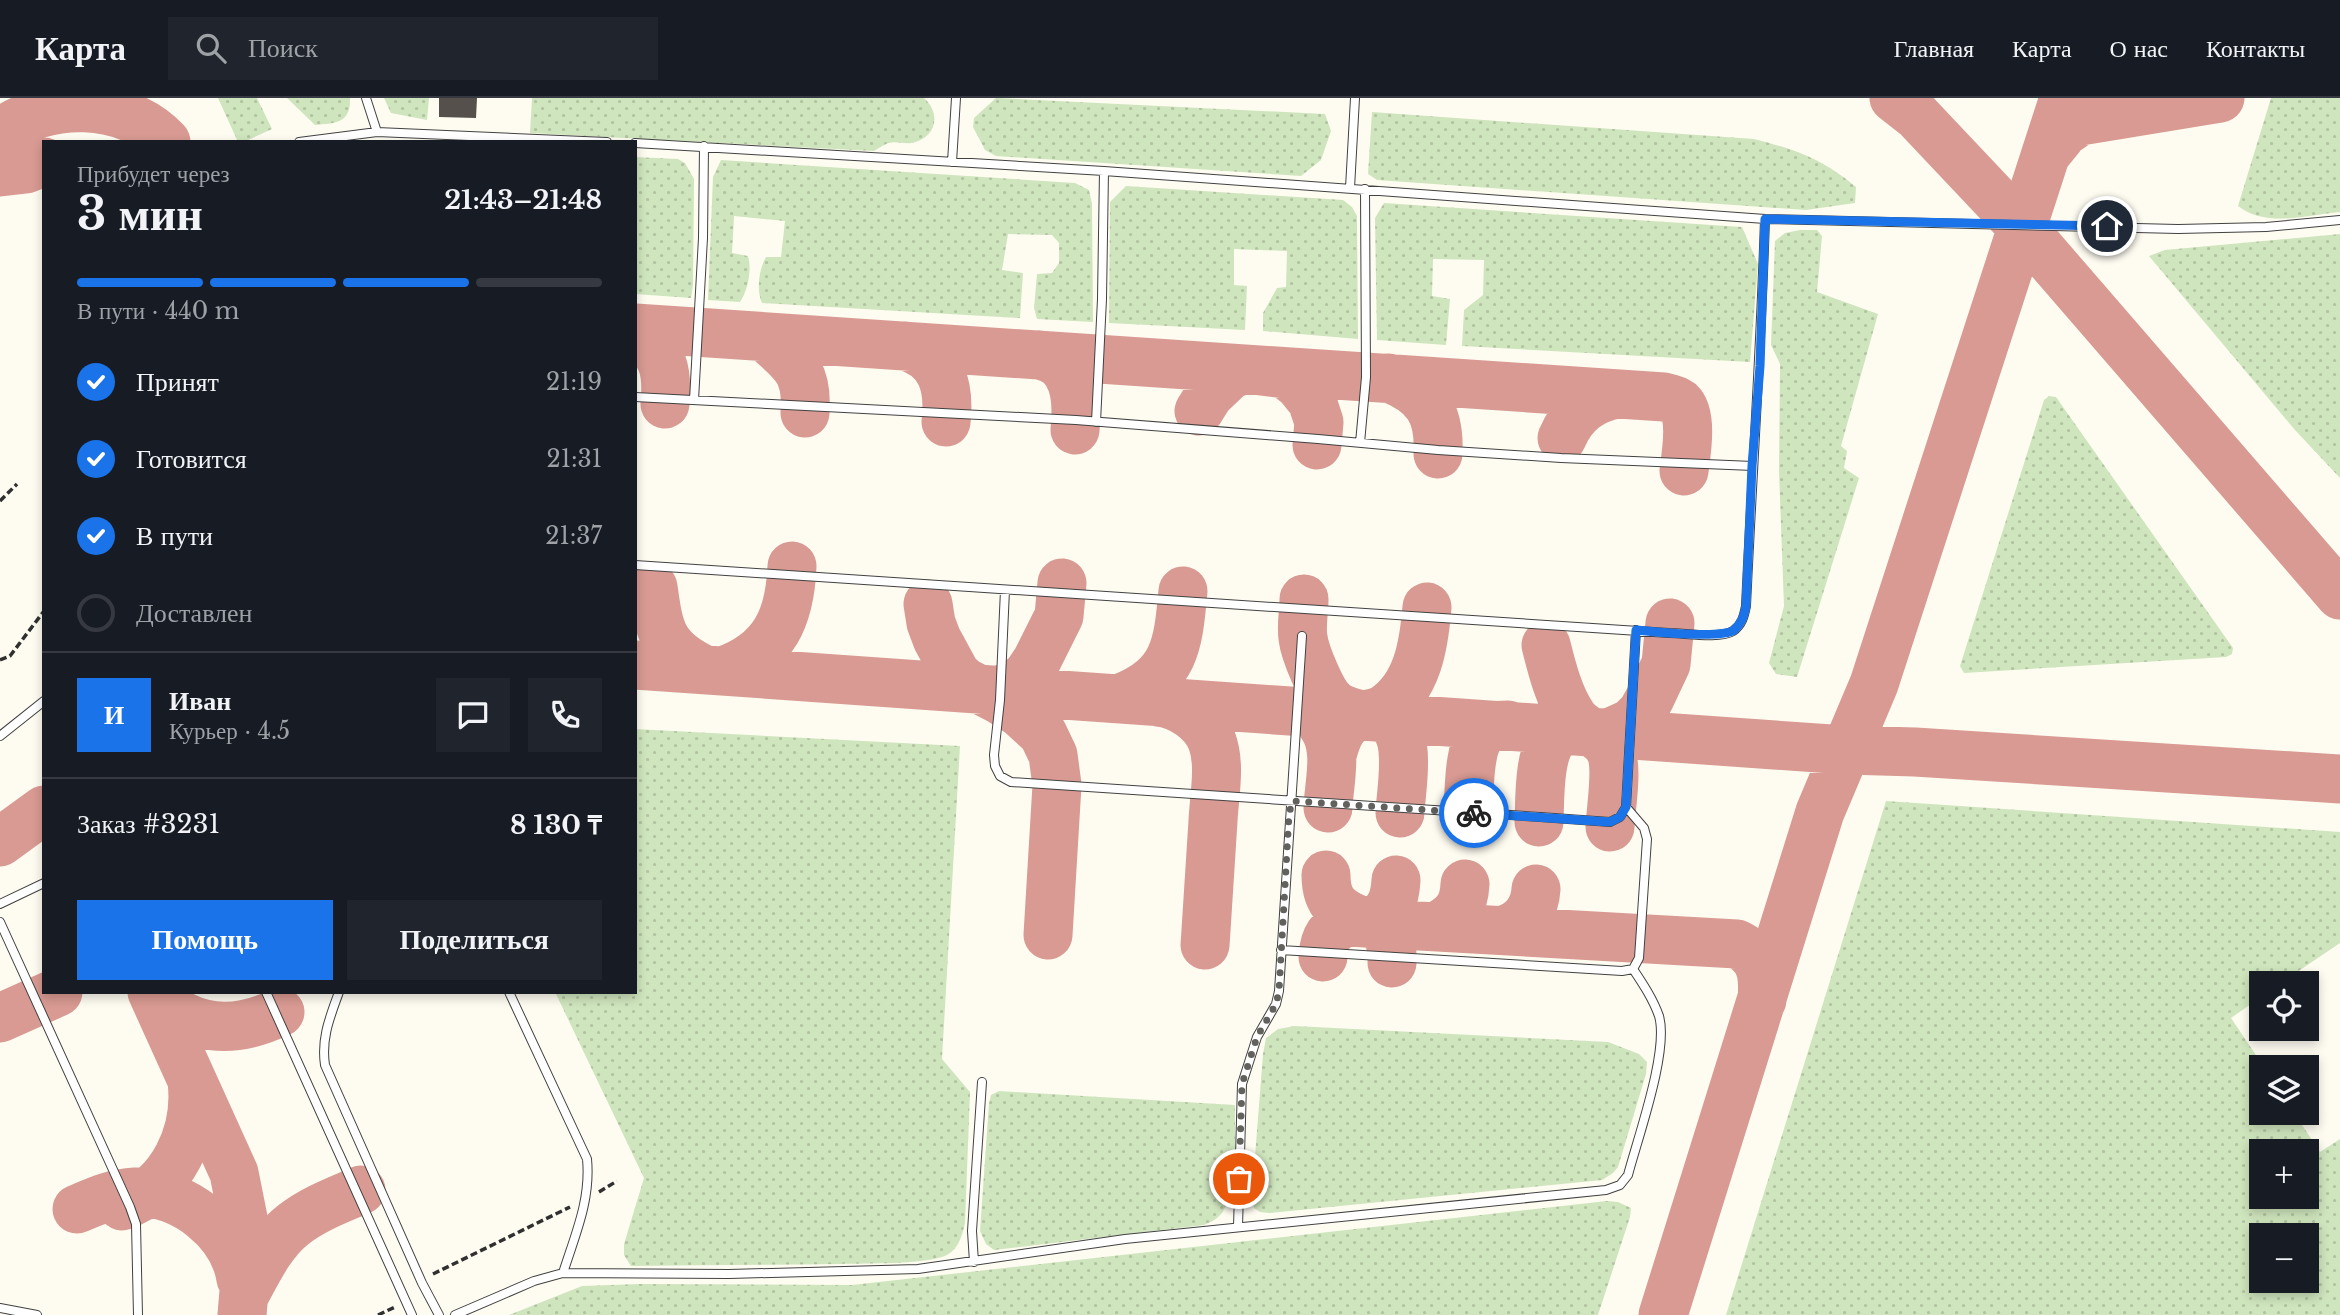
<!DOCTYPE html>
<html lang="ru">
<head>
<meta charset="utf-8">
<style>
	body { margin:0; font-family:"Libre Baskerville",serif; background:#20242c; color:#f1f3f6; height:100vh; display:flex; flex-direction:column; font-size:26px; white-space:nowrap }
	* { box-sizing:border-box; margin:0 }
	p { font-size:23px; color:#9ea1a6 }
	.icon { flex:none; width:38px; height:38px; fill:none; stroke:currentColor; stroke-width:2; stroke-linecap:round; stroke-linejoin:round }
	.map { position:relative; flex:1; overflow:hidden }
	.details { position:absolute; left:42px; top:42px; width:595px; height:854px; display:flex; flex-direction:column; background:#171b24; border-radius:0px; box-shadow:0 4px 10px #0003 }
	.details>* { flex:none }
	.fabs { position:absolute; left:2249px; top:873px; display:grid; gap:14px }
	.fabs a { display:grid; place-items:center; width:70px; height:70px; border-radius:0px; background:#171b24; box-shadow:0 4px 10px #0003; font-size:35px }
	.pin { position:absolute; display:grid; place-items:center; width:60px; height:60px; color:#fff; margin:-30px; border:4px solid #fff; border-radius:50%; box-shadow:0 2px 7px #0007 }
	.courier { position:absolute; display:grid; place-items:center; width:70px; height:70px; margin:-35px; border:5px solid #1a73e8; border-radius:50%; background:#fff; color:#222; box-shadow:0 2px 9px #0007 }
	.headline em { font-style:normal; font-weight:700 }
	.headline div { display:flex; flex-direction:column-reverse }
	.headline { display:flex; align-items:center; justify-content:space-between; height:119px; padding:0 35px }
	h1 { font-size:46px; font-weight:700; line-height:52px }
	.bar { display:grid; grid-template-columns:repeat(4,1fr); gap:10px 7px; align-content:center; height:84px; padding:0 35px }
	.bar i { height:9px; border-radius:5px; background:#363941 }
	.bar .active { background:#1a73e8 }
	.bar p { grid-column:span 4 }
	.line { display:flex; align-items:center; gap:18px; padding:0 35px; border-top:2px solid #363941 }
	.line div { flex:1 }
	.round { display:grid; place-items:center; flex:none; width:74px; height:74px; border-radius:0px; background:#20242c }
	ol { padding:0 35px; list-style:none }
	li { display:flex; align-items:center; gap:21px; height:77px }
	li p { margin-inline-start:auto }
	li .icon { padding:7px; border-radius:50%; background:#1a73e8; color:#fff; stroke-width:4 }
	li:last-child { color:#9ea1a6 }
	li i { width:38px; height:38px; border:4px solid #363941; border-radius:50% }
	.action { display:flex; gap:14px; margin-top:auto; padding:14px 35px }
	.action a { flex:1; height:80px; border-radius:0px; background:#1a73e8; color:#fff; font-size:28px; font-weight:700; line-height:80px; text-align:center }
	.action a+a { background:#20242c; color:#f1f3f6 }
	header { display:flex; align-items:center; gap:42px; box-sizing:border-box; height:98px; padding:0 35px; background:#171b24; border-bottom:2px solid #363941 }
	header strong { font-size:33px }
	nav { display:flex; gap:38px; margin-inline-start:auto; font-size:24px }
	.search { width:490px; height:63px; background:#20242c; display:flex; align-items:center; gap:18px; box-sizing:border-box; padding:0 24px; border-radius:0px; color:#9ea1a6; font-size:26px }
	.map>svg:first-child { display:block }
	.grass { fill:url(#grass-dots); fill-rule:evenodd }
	.lines { fill:none; stroke-linecap:round; stroke-linejoin:round }
	.taxiway { stroke:#d89a92; stroke-width:49 }
	.building { fill:#56504c }
	.service-casing { stroke:#414141; stroke-width:10 }
	.path { stroke:#303030; stroke-width:3.5; stroke-dasharray:7 3.5; stroke-linecap:butt }
	.service { stroke:#fff; stroke-width:8 }
	.done { stroke:#62615d; stroke-width:7; stroke-dasharray:0 12.6 }
	.route { stroke:#1a73e8; stroke-width:9 }
</style>
</head>
<body>
<header>
<strong>Карта</strong>
<div class="search"><svg class="icon" aria-label="search" viewBox="0 0 24 24"><circle cx="10" cy="10" r="6"/><path d="M15 15l6 6"/></svg>Поиск</div>
<nav><a>Главная</a><a>Карта</a><a>О нас</a><a>Контакты</a></nav>
</header>
<div class="map">
<svg width="2340" height="1217" viewBox="0 0 2340 1217">
	<defs>
		<pattern id="grass-dots" width="8" height="8" patternUnits="userSpaceOnUse" patternTransform="scale(1.75)"><rect width="8" height="8" fill="#cfe5bd"/><path d="M2 2h.1M6 6h.1" fill="none" stroke="#b1c3a1" stroke-width="1.8" stroke-linecap="round"/></pattern>
	</defs>
	<rect width="100%" height="100%" fill="#fefcf1"/>
	<path class="grass" d="M218,0H257L272,31L244,44H238Z
		M287,0H350C351,26 335,25 315,27Z
		M384,0H429L427,22L391,15Z
		M532,0H924C942,16 936,41 911,45C904,46 896,43 889,45C884,46 878,51 874,53L530,35Z
		M996,0L1325,16L1331,33L1321,62L1301,78L996,58L985,52L973,29L974,20Z
		M2271,0H2340V114C2307,117 2266,130 2238,108Z
		M1372,14L1754,41C1796,52 1821,60 1856,89L1855,105L1806,112L1377,82L1368,76Z
		M635,59L678,61L685,65L694,81L693,187L691,200L635,196Z
		M721,62L1075,85L1089,92L1092,106L1093,224L1037,221L1034,210L1037,176L1052,175L1059,165V145L1052,137L1008,136L1002,172L1023,175L1020,220L762,205C756,192 759,171 766,159H781L785,123L734,118L732,155L748,158C752,172 748,192 740,204L708,202L713,79Z
		M1126,88L1343,102L1352,109L1357,118L1358,241L1263,233V215L1277,190L1286,189L1287,153L1234,151V187L1247,188L1245,232L1109,225L1110,104Z
		M1384,105L1742,129L1758,166L1750,264L1462,248L1464,212L1483,197L1484,162L1433,161L1432,198L1450,201L1446,247L1377,242L1375,120Z
		M1800,132H1817L1822,138L1817,194L1878,216L1841,348L1847,353L1844,370L1859,380L1797,579L1776,576L1769,565L1784,508L1779,373L1780,266L1771,247L1775,143L1785,135Z
		M2340,136V380L2295,332L2149,158L2165,152Z
		M2049,298L2056,299L2233,550L2232,556L2226,559L1964,575L1960,568L2044,302Z
		M635,631L960,648L942,961L970,994L965,1125C962,1138 959,1150 947,1157C926,1167 865,1165 840,1166C770,1167 701,1167 631,1168L624,1157V1146L644,1080L555,894H635Z
		M1886,703L2340,734V845L2281,885L2261,886V899L2231,920L2264,969L2261,970V1015H2294L2320,1054L2340,1041V1217H1726ZM2261,1054H2306V1099H2261ZM2261,1138H2306V1183H2261Z
		M1295,928L1608,944L1639,956L1647,964L1646,976L1618,1069L1613,1075L1602,1082L1269,1115L1260,1114L1254,1110L1252,1097L1263,956L1266,940L1278,931Z
		M999,993L1235,1007C1234,1037 1240,1089 1222,1115C1217,1121 1211,1124 1204,1127L994,1152L986,1146L980,1133L989,1005L991,997Z
		M1607,1103L1618,1104L1631,1110L1630,1119L1598,1217H509L582,1188L640,1186L852,1187Z"/>
	<g class="lines">
		<path class="taxiway" d="M1894,0L1917,18L2019,126L2340,497
			M0,35C46,0 125,0 166,44
			M2047,55L2064,34L2080,23L2220,0
			M0,74L26,71L44,64
			M635,230L1664,299C1669,300 1675,301 1680,305C1693,317 1686,357 1684,373
			M635,234C664,253 668,274 665,306
			M765,239C794,265 808,273 805,315
			M905,248C942,259 950,288 946,324
			M1039,257C1076,263 1078,302 1075,332
			M1389,280C1427,295 1440,315 1438,356
			M1199,313L1209,297L1230,277L1245,271L1285,276L1299,287L1312,303L1319,324L1317,347
			M1562,340C1573,314 1591,301 1618,296
			M653,489C659,533 662,551 703,571
			M1304,501C1304,514 1301,527 1303,540C1305,555 1321,594 1332,604C1340,612 1351,614 1362,617
			M928,506L931,525L937,541L956,576L965,584L1000,602L1020,615L1043,636L1053,657L1057,687L1048,837
			M1546,547C1552,571 1559,599 1573,619C1584,635 1606,636 1612,657C1617,676 1611,709 1610,729
			M635,567L1846,652L1915,654L2340,681
			M723,573C775,555 790,519 792,468
			M1001,592L1017,585L1027,577L1037,562L1059,518L1062,485
			M1121,600C1176,578 1178,547 1183,493
			M1158,604C1180,606 1204,622 1212,643C1221,667 1214,699 1213,723C1210,765 1208,806 1205,847
			M1381,619C1415,630 1401,687 1400,715
			M1322,627C1339,651 1329,683 1328,710
			M1611,634L1631,625L1642,614L1650,600L1666,566L1670,525
			M1332,657C1337,638 1343,621 1364,617C1372,615 1377,615 1384,611C1418,589 1424,546 1427,509
			M1468,720C1469,699 1468,651 1482,635C1489,627 1498,627 1508,627
			M1539,724C1540,702 1538,650 1557,637C1563,632 1571,633 1579,632
			M0,744L44,712
			M1326,777C1326,806 1339,814 1364,824
			M1437,828C1456,818 1464,808 1465,786
			M1504,832C1524,826 1535,811 1536,791
			M1323,859C1324,840 1330,830 1348,824L1737,846C1762,858 1764,877 1762,902
			M1392,865C1393,846 1389,834 1373,825C1390,813 1395,802 1396,782
			M152,894L234,1075L244,1125L246,1169L242,1217
			M152,894C188,934 233,937 280,914
			M0,920L58,894
			M122,1108C173,1090 198,1034 192,983
			M77,1111C96,1103 113,1095 135,1094C183,1093 234,1133 241,1181
			M244,1198C257,1174 271,1144 293,1127C313,1111 338,1102 361,1092
			M1663,1217L1820,714L1874,586L2064,0"/>
	</g>
	<path class="building" d="M439,0H477L476,20L439,19Z"/>
	<g class="lines">
		<g class="service-casing">
			<path id="service" d="M377,34L607,44
				M299,44L377,34L366,0
				M635,45L1104,73L1765,121L2178,131L2266,129L2340,122
				M952,64L956,0
				M1350,90L1355,0
				M635,299L1076,322L1318,341L1438,352L1561,360L1753,368
				M694,302L703,140L704,48
				M1096,324L1102,201L1104,73
				M1360,345L1366,279L1365,91
				M635,467L1669,535C1685,535 1720,541 1733,533C1742,527 1744,518 1746,508C1752,379 1761,250 1765,121
				M1005,492L1000,602L994,657L995,668L1000,678L1011,684L1540,719L1610,724L1620,719L1626,709L1636,532
				M0,638L44,603
				M0,806L44,785
				M0,824L130,1109L136,1126L138,1217
				M1281,852L1622,873L1633,871L1639,860L1647,741L1644,730L1626,709
				M266,894L412,1217
				M339,894C330,919 321,940 325,967L422,1185L439,1217
				M509,894L587,1061C591,1102 575,1137 563,1175
				M1238,1129L1242,986L1257,939L1276,906L1279,893L1302,538
				M974,1164L972,1133L982,984
				M0,1210L37,1217
				M455,1217L534,1183L563,1175L729,1176L918,1171L1125,1141L1606,1092L1620,1087L1628,1077C1638,1039 1669,953 1659,918C1653,901 1643,886 1633,871"/>
		</g>
		<path class="path" d="M0,403L17,386
			M0,562L10,558L44,513
			M599,1094L617,1083
			M433,1176L570,1109
			M378,1217L395,1209"/>
		<use href="#service" class="service"/>
	</g>
	<g class="lines">
		<path class="done" d="M1239,1081L1242,986L1257,939L1276,906L1279,893L1289,717L1292,703L1474,715"/>
		<path class="route" d="M1474,715L1610,724L1620,719L1626,709L1636,532C1655,534 1721,541 1734,532C1742,525 1744,518 1746,508L1752,368L1760,268L1765,121L2107,128"/>
	</g>
</svg>
<div class="fabs">
<a><svg class="icon" aria-label="locate" viewBox="0 0 24 24"><circle cx="12" cy="12" r="6"/><path d="M12 2v4M12 18v4M2 12h4M18 12h4"/></svg></a>
<a><svg class="icon" aria-label="layers" viewBox="0 0 24 24"><path d="M12 4l9 5-9 5-9-5zM3 14l9 5 9-5"/></svg></a>
<a>+</a>
<a>−</a>
</div>
<div class="pin" style="left:1239px;top:1081px;background:#ea580c"><svg class="icon" aria-label="bag" viewBox="0 0 24 24"><path d="M5 8h14l-1 12H6zM9 8a3 3 0 0 1 6 0"/></svg></div>
<div class="pin" style="left:2107px;top:128px;background:#1f2937"><svg class="icon" aria-label="home" viewBox="0 0 24 24"><path d="M3 11l9-7 9 7M6 9v11h12V9"/></svg></div>
<div class="courier" style="left:1474px;top:715px"><svg class="icon" aria-label="bike" viewBox="0 0 24 24"><circle cx="6" cy="16" r="4"/><circle cx="18" cy="16" r="4"/><path d="M6 16l4-8h5l3 8M10 8l3 8H6M13 5h3"/></svg></div>
<section class="details">
<div class="headline"><div><h1>3 мин</h1><p>Прибудет через</p></div><em>21:43–21:48</em></div>
<div class="bar"><i class="active"></i><i class="active"></i><i class="active"></i><i></i><p>В пути · 440 m</p></div>
<ol>
<li><svg class="icon" aria-label="check" viewBox="0 0 24 24"><path d="M5 12l5 5 9-10"/></svg>Принят<p>21:19</p></li>
<li><svg class="icon" aria-label="check" viewBox="0 0 24 24"><path d="M5 12l5 5 9-10"/></svg>Готовится<p>21:31</p></li>
<li><svg class="icon" aria-label="check" viewBox="0 0 24 24"><path d="M5 12l5 5 9-10"/></svg>В пути<p>21:37</p></li>
<li><i></i>Доставлен</li>
</ol>
<div class="line" style="height:126px"><b class="round" style="background:#1a73e8;color:#fff">И</b><div><b>Иван</b><p>Курьер · 4.5</p></div><a class="round"><svg class="icon" aria-label="chat" viewBox="0 0 24 24"><path d="M4 5h16v11H9l-5 4z"/></svg></a><a class="round"><svg class="icon" aria-label="phone" viewBox="0 0 24 24"><path d="M5 4h4l2 5-3 2q2 4 5 5l2-3 5 2v4C11 20 4 13 5 4z"/></svg></a></div>
<div class="line" style="height:91px"><div>Заказ #3231</div><b>8 130 ₸</b></div>
<div class="action"><a>Помощь</a><a>Поделиться</a></div>
</section>
</div>
</body>
</html>
